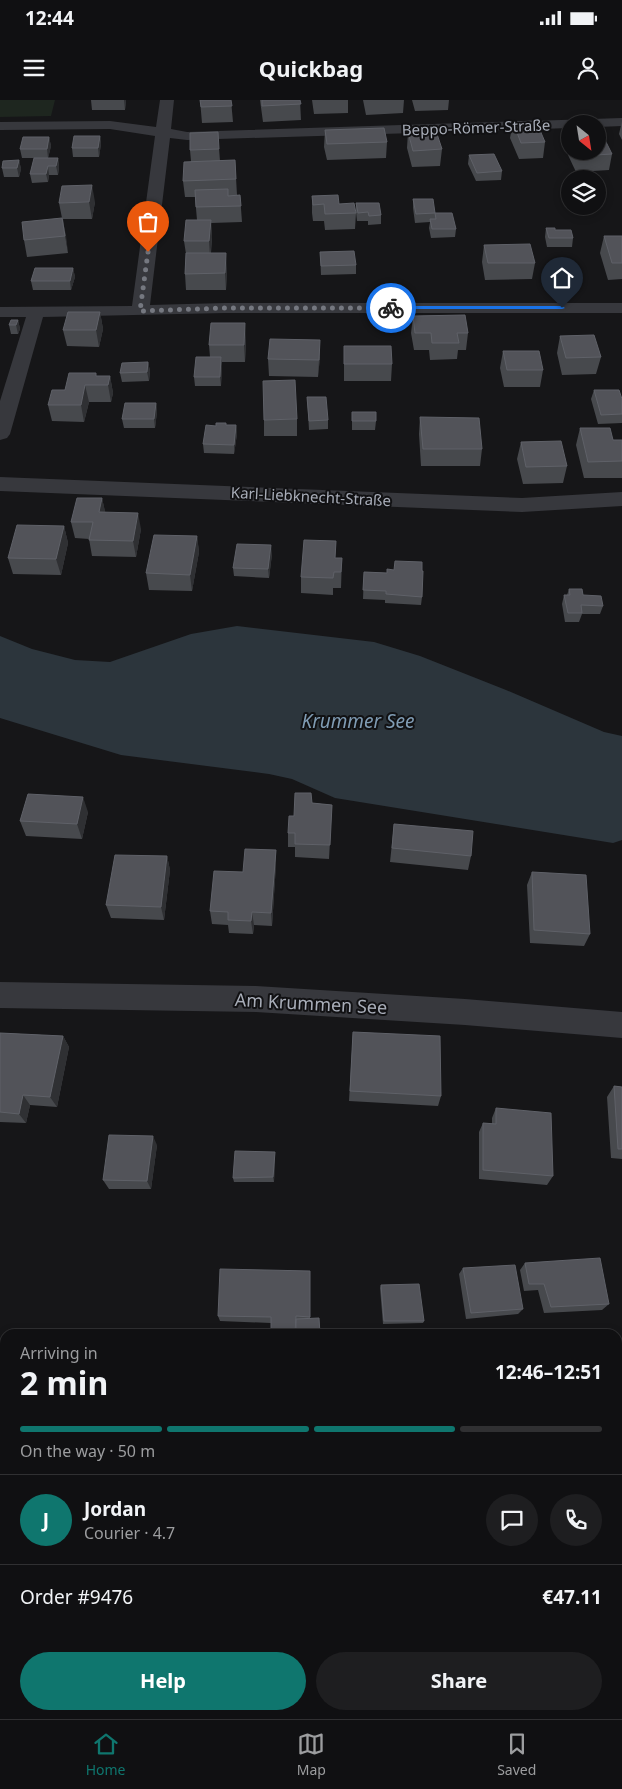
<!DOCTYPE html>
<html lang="en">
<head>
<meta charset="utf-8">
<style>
	body { margin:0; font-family:"Noto Sans",sans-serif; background:#1e1e20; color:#f1f3f6; height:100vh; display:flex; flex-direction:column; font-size:19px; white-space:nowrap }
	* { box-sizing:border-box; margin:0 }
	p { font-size:16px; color:#9c9d9f }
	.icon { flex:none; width:28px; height:28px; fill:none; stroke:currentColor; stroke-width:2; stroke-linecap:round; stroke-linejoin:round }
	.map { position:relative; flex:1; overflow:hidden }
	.sheet { position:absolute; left:0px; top:1229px; width:622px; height:391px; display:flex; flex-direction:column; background:#101012; border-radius:15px 15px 0 0; box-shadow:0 2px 8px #0003,0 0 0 1px #303032 }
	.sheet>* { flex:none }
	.needle { width:32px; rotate:150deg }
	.tools { position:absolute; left:561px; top:15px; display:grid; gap:10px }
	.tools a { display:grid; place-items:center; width:45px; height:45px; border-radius:50%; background:#101012; box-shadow:0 2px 8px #0003,0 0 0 1px #303032; font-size:25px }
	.pin { position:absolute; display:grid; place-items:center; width:42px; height:42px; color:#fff; margin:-51px -21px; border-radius:50% 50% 50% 0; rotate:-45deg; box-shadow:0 0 5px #0007 }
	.pin .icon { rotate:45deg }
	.courier { position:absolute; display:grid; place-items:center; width:50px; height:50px; margin:-25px; border:4px solid #1a73e8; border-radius:50%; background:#fff; color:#222; box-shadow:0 1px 6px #0007 }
	.summary em { font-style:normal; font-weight:700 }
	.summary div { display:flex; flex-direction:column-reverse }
	.summary { display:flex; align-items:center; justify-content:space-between; height:85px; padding:0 20px }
	h1 { font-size:32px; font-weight:700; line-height:38px }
	.bar { display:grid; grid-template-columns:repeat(4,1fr); gap:8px 5px; align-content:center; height:60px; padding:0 20px }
	.bar i { height:6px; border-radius:4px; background:#303032 }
	.bar .current { background:#0f766e }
	.bar p { grid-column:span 4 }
	.line { display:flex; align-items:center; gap:12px; padding:0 20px; border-top:1px solid #303032 }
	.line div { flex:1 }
	.round { display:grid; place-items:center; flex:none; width:52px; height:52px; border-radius:26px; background:#1e1e20 }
	.button { display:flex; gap:10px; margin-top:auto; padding:10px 20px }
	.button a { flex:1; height:58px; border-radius:30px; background:#0f766e; color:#fff; font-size:20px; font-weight:700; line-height:58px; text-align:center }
	.button a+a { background:#1e1e20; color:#f1f3f6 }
	.status { display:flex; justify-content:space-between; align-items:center; height:35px; padding:0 25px; background:#101012; direction:ltr }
	.status svg { height:14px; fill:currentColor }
	header { display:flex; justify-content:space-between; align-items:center; height:65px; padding:0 20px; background:#101012; font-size:22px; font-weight:700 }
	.menu { display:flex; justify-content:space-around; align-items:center; height:70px; border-top:1px solid #303032; background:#101012; font-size:14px; color:#9c9d9f }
	.menu a { display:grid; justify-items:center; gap:2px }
	.menu .current { color:#0f766e }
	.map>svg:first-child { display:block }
	.green { fill:#1e261f }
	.water { fill:#2c353c }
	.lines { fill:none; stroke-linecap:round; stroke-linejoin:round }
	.minor { fill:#37383d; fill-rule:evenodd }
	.wall { fill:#47494d }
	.shaded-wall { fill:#2f3033 }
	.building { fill:#525359; stroke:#5f6168 }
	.route { fill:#1a73e8 }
	.done { stroke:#757880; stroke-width:5; stroke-dasharray:0 9 }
	.labels { text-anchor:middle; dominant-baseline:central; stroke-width:4; stroke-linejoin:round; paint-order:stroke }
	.far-street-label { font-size:15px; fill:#a8adb8; stroke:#111113 }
	.street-label { font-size:18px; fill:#a8adb8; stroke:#111113 }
	.water-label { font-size:19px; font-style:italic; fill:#7f9bb3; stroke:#111113 }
</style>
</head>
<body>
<div class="status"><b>12:44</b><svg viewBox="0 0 49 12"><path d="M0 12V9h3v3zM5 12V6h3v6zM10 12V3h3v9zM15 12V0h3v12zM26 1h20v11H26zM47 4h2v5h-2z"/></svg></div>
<header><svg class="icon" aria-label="menu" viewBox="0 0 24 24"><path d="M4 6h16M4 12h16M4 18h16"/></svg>Quickbag<svg class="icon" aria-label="person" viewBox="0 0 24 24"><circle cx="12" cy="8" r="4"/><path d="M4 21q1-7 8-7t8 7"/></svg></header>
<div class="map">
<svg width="622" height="1619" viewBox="0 0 622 1619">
	<rect width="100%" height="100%" fill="#161618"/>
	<path class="green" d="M0,0H55L51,16L0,17Z"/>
	<path class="water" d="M237,526L374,542L420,556L506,590L604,632L622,636V740L613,743L335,698L292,679L269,674L121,655L0,618V536L32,549L75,560L110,562L191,534Z"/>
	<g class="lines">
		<path class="minor" d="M160,0H174L171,29L187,32L622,18V26L598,27V24H570V28L187,40L170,38L150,205L225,203H622V213H225L43,217L10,334L7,338L0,340V301L26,217H0V207L132,206L155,36L110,29L0,30V22L110,21L156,27Z
			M0,377L522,398L622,392V406L522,412L0,391Z
			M0,882L256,886L465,899L622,912V938L465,925L256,912L0,908Z
			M618,1448H622V1486H618Z
			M0,1480H5V1518H0Z"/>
	</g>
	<path class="wall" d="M91,0H126L125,10H92Z
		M200,0H231L233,22L202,23Z
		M260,0H300L301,20L263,22Z
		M312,0H348V13L314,14Z
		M363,0H404L403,13L366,15Z
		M412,0H449L448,10L415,11Z
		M622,21V40L619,34Z
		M513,22L545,42L543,58L519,59L510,38Z
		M325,30L387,42L386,58L327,60L324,47Z
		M408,32L442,49L440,66L412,67L407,48Z
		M100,36L101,44L99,57H73L72,48Z
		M49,37L51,46L48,58H22L20,49Z
		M570,45V51H598L612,54L609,70L576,72L568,55Z
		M219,48L220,61L235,60L237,95H240L242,122L211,123L212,137L211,153L227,169L226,190H186L185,174L186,154L184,141L197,120L195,97H185L183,81L191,61L190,50Z
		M469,55L502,71L501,80L476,81L468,64Z
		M58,58L59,67L58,75H49L48,82L32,83L30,74Z
		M19,60L21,69L19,77H4L2,68Z
		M312,96L339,104L356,113L355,129L325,130L324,121H313L312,113Z
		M413,99L435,113L456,129L455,137L431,138L429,128L430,122L415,123L413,108Z
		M95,102L92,119H63L68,153L27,157L24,140L62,118L59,103Z
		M356,103L381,115V124L368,125V121H357L356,112Z
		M546,128L555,130L573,138L572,147H547L545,137Z
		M604,136H622V179L608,180L600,153Z
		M484,145L535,163L532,179L485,180L482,162Z
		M320,152L356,165V174L321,175Z
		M73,168L75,177L71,190H33L31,181Z
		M100,212L103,229L99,247L67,246L63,230Z
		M413,216L468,233L466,250H458L457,259L430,260L429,250H414L411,233Z
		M18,220L20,229L18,234H11L9,225Z
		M560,236L601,257L596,274L562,275L557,253Z
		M246,240L245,262H222L221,286H195L194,277L210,257L209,245Z
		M344,246L392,264L391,281H344Z
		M503,251L543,270L540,287H504L500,268Z
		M320,257L318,277L269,276L268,259Z
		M148,262L150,271L149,281L122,282L120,273Z
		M97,276H110L113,293L111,302H89L84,322L52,321L48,305L65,290Z
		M594,290L622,299V323L598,324L591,299Z
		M307,297L328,320V329L309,330Z
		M156,303L157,312L155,328H124L122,319Z
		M352,312L376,321L375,330H352Z
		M420,317L482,349L480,366H421L419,334Z
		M297,319V336H264V320Z
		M226,323V325H236L237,334L234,354L204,353L203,344L216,326Z
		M580,328L613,340H622V378H584L576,345Z
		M521,342L567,366L563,383L523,384L517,359Z
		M102,398L105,412L141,429L136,457L92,456L89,439L75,438L71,422Z
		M64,426L68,443L61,475L13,474L8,458Z
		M197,436L199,452L192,491L149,490L146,473Z
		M336,441L335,458H342L341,488H333V495L301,493V477Z
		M272,454L269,478L234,476L233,468Z
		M422,471V497L421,505L385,503V500L363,499L364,472L387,473Z
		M569,489L583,495L603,506L600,514H582L579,522H565L562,504L564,495H567Z
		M312,703L332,705L329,759L295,757V747H288V733L294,716Z
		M88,712L82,739L26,736L20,721Z
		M394,724L471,756L468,770L390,762Z
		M276,750V764L272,826L254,825L253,834L229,833L228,825L212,824L210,811L243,772Z
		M167,756L170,770L164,820L111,818L106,805Z
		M532,772L590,834L584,846L530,843L527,785Z
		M353,932L441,996L438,1006L349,1001Z
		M0,933L63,936L69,947L57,1007L30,1005L26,1023L0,1022Z
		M614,986L622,987V1059L611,1058L607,997Z
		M496,1008L553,1076L547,1085L479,1079V1032L483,1023L492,1024V1018Z
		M157,1045L151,1089H109L103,1080Z
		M275,1057L274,1082H234L233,1078Z
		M525,1163L609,1204L602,1210L544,1213L538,1190L524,1191L520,1170Z
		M463,1168L523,1209L518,1214L466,1219L459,1174Z
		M310,1171V1218L320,1234H271V1223L220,1221L218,1216Z
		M381,1185L424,1221L423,1223L383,1224L380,1188Z"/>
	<path class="shaded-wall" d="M124,0H126L125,10Z
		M100,36L101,44L99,57L98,48Z
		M49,37L51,46L48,58L47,49Z
		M58,58L59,67L58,75L56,66Z
		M19,60L21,69L19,77L17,68Z
		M48,66L49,75L48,82L46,74Z
		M92,85L95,102L92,119L89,102Z
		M62,118L66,135L68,153L65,136Z
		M211,120L212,137L210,157L209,141Z
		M226,153L227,169L226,190L225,173Z
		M73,168L75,177L71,190L70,181Z
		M100,212L103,229L99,247L96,230Z
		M18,220L20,229L18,234L16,225Z
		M245,223L246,240L245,262L244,245Z
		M320,240V257L318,277L319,260Z
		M221,257L222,266L221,286L220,277Z
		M148,262L150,271L149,281L147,272Z
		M110,276L113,293L111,302L108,285Z
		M85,285L89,302L84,322L81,305Z
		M156,303L157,312L155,328L154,319Z
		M236,325L237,334L234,354V345Z
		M102,398L106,415L99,412Z
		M138,413L141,429L136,457L133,441Z
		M64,426L68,443L61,475L56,459Z
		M197,436L199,452L192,491L190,475Z
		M271,445L272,454L269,478L268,469Z
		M83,697L88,712L82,739L77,724Z
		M276,750V764L272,826L271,813Z
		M167,756L170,770L164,820L161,807Z
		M252,812L254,825L253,834L251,821Z
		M63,936L69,947L57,1007L50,997Z
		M23,995L30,1005L26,1023L19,1014Z
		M153,1036L157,1045L151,1089L147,1081Z
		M275,1052V1057L274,1082L273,1077Z
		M92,1615H101V1619H92Z"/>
	<path class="building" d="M200,0H231L232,6L201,7Z
		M262,0H300L301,4L262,6Z
		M536,21L545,42L521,43L513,22Z
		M384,28L387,42L327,44L325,30Z
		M436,31L442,49L413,51L408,32Z
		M218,32L219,49L190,50V33Z
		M74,36H100L98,48H72Z
		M23,37H49L47,49H20Z
		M598,38H604L612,54L579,56L577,51H598Z
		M494,54L502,71L477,73L469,55Z
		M34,58H58L56,66H48L46,74H30Z
		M19,60L17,68H2L3,61Z
		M235,60L236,79L183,81L184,62Z
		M92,85L89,102L59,103L62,86Z
		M228,89V96L240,95L241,106L196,107L195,90Z
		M338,95L339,104L354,103L356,113L325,114L324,104L313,105L312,96Z
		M413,99H433L435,113L416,114Z
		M356,103H379L381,115L369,116L368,112L358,113Z
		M435,113H452L456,129H432L430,119H436Z
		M62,118L65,136L24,140L22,122Z
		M186,120H211L209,141H184Z
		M546,128H555V130H571L573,138H549Z
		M604,136H622V163H612Z
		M530,144L535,163H488L484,145Z
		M354,151L356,165L321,166L320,152Z
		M186,153H226L225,173L185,174Z
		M35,168H73L70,181H31Z
		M68,212H100L96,230H63Z
		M465,215L468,233H457L459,243H432L431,233H415L413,216Z
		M11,220H18L16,225H9Z
		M211,223H245L244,245H209Z
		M594,235L601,257L566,258L560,236Z
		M270,239L320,240L319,260L268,259Z
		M344,246H391L392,264H344Z
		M503,251H539L543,270H507Z
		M196,257H221L220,277H194Z
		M148,262L147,272L120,273L122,263Z
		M69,273H96V276H110L108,285H85L81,305H48L52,290H65Z
		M295,280L297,319L264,320L263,281Z
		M594,290H619L622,299V314L601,315Z
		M307,297H326L328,320L309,321Z
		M125,303H156L154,319H122Z
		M352,312H376V321H352Z
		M420,317L479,318L482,349H423Z
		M216,323H226V325H236L234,345L203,344L206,325L216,326Z
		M580,328H610L613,340H622V361L588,362Z
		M561,341L567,366L526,367L521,342Z
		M77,398H102L99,412L138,413L133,441L89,440L93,422H71Z
		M17,425L64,426L56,459L8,458Z
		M154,435L197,436L190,475L146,473Z
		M304,440L336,441L335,458H342L341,472H334L333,478L301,477Z
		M237,444L271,445L268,469L233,468Z
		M395,461L422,462V471H423L422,497L386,494V491L363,490L364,472L387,473V469L394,470Z
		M569,489H582L583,495L601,496L603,506L581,505L582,513H568L564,495H570Z
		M295,693H311L312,703L332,705L330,745L295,744V733H288L289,716H294Z
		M28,694L83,697L77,724L20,721Z
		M394,724L473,731L471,756L392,748Z
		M245,749L276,750L271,813L252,812L251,821L228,820V812L210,811L214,771L243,772Z
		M115,755L167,756L161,807L106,805Z
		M532,772L586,775L590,834L534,830Z
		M353,932L440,936L441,996L350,991Z
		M0,933L63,936L50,997L23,995L19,1014L0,1012Z
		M614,986L622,987V1049H618Z
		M496,1008L551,1013L553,1076L483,1070V1023L496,1024Z
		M109,1035L153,1036L147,1081L103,1080Z
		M235,1051L275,1052L273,1077L233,1078Z
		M600,1158L609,1204L551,1207L544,1184H529L525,1163Z
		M515,1165L523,1209L471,1213L463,1168Z
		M220,1169L310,1171V1217L296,1216L295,1233L271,1232V1217L218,1216Z
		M419,1184L424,1221H384L381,1185Z
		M319,1218L320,1234H296V1219Z
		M0,1327H5V1392H0Z
		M2,1611H5V1615H92V1619H1Z
		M178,1615H251V1619H178Z"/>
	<path class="route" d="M391,206H562L565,208L562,209H389Z"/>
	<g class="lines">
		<path class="done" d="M148,152L140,211L225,208H391"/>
	</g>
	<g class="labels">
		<g class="far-street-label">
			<text transform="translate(476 27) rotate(-2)">Beppo-Römer-Straße</text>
			<text transform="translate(311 396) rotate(3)">Karl-Liebknecht-Straße</text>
		</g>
		<g class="street-label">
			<text transform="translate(311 903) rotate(3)">Am Krummen See</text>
		</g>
		<g class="water-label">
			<text x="358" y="621">Krummer See</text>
		</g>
	</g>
</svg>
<div class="tools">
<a><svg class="needle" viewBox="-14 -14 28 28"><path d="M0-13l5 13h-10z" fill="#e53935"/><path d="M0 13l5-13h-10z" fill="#9c9d9f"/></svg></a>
<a><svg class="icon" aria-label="layers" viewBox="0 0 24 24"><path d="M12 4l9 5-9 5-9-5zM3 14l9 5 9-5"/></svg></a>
</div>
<div class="pin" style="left:148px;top:152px;background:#ea580c"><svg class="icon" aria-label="bag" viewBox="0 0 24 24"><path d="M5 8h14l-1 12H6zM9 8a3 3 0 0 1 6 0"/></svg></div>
<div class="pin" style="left:562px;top:208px;background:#1f2937"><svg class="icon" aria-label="home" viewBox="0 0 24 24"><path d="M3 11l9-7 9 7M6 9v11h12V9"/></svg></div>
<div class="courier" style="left:391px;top:208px"><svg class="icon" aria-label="bike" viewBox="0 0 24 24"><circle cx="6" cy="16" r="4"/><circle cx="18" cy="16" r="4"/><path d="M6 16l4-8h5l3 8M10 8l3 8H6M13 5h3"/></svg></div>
<section class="sheet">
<div class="summary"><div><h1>2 min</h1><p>Arriving in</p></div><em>12:46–12:51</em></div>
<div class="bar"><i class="current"></i><i class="current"></i><i class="current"></i><i></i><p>On the way · 50 m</p></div>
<div class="line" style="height:90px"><b class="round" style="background:#0f766e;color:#fff">J</b><div><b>Jordan</b><p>Courier · 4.7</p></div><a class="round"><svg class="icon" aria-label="chat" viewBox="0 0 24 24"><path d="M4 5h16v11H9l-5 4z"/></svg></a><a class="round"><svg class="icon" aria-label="phone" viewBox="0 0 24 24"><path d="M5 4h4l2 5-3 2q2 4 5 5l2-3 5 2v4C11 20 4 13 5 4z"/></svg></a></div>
<div class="line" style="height:65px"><div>Order #9476</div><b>€47.11</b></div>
<div class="button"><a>Help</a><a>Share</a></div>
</section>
</div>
<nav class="menu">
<a class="current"><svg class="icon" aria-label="home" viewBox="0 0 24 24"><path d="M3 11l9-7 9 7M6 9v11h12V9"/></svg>Home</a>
<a><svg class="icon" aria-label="map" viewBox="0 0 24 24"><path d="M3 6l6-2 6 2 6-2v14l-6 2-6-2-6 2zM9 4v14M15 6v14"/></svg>Map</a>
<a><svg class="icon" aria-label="saved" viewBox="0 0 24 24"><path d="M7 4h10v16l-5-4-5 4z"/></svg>Saved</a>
</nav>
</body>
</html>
